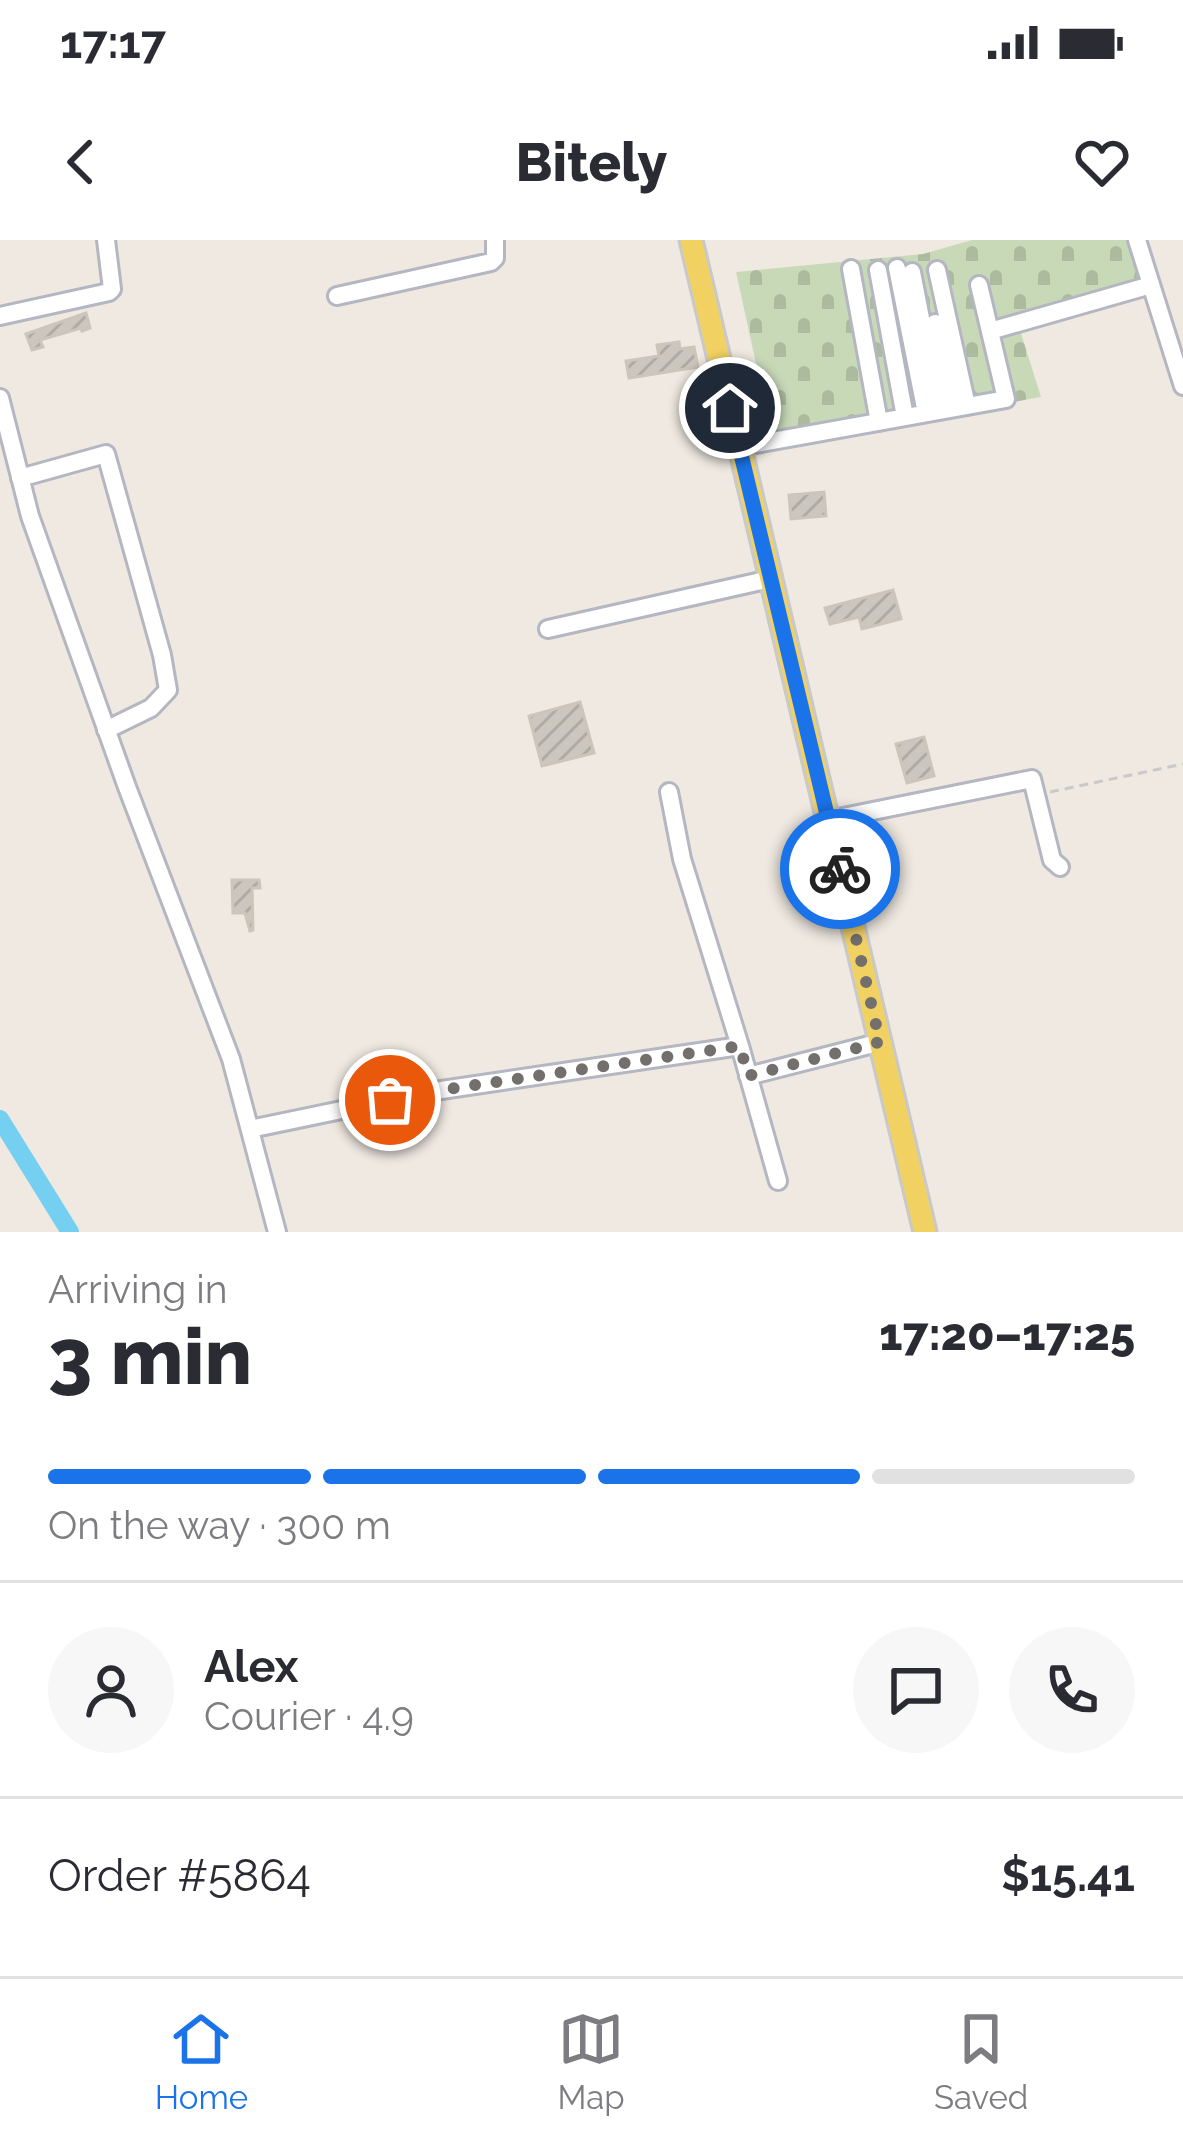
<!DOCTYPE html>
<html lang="en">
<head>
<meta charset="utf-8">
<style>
	body { margin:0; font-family:Raleway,sans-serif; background:#f7f7f7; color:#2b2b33; height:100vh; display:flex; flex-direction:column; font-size:45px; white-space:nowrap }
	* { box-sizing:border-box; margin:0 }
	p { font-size:39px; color:#7c7c81 }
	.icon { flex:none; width:66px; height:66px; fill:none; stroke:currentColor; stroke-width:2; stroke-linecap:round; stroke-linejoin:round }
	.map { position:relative; height:992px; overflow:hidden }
	.side { display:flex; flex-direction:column; background:#fff; flex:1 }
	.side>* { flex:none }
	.pin { position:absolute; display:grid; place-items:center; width:102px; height:102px; color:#fff; margin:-51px; border:6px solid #fff; border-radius:50%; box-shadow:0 3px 12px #0007 }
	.courier { position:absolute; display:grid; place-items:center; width:120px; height:120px; margin:-60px; border:9px solid #1a73e8; border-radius:50%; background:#fff; color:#222; box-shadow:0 3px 15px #0007 }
	.headline em { font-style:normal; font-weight:800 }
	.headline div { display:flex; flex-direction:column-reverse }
	.headline { display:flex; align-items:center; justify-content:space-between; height:204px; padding:0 48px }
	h1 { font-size:78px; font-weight:800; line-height:90px }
	.bar { display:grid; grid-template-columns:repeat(4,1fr); gap:18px 12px; align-content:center; height:144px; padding:0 48px }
	.bar i { height:15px; border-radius:9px; background:#e1e1e2 }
	.bar .selected { background:#1a73e8 }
	.bar p { grid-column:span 4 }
	.line { display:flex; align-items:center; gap:30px; padding:0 48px; border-top:3px solid #e1e1e2 }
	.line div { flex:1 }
	.round { display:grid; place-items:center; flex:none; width:126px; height:126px; border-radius:63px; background:#f7f7f7 }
	.status { display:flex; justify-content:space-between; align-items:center; height:84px; padding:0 60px; background:#fff; direction:ltr }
	.status svg { height:33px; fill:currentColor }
	header { display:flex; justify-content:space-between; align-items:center; height:156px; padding:0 48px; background:#fff; font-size:54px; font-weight:800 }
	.dock { display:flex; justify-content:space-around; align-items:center; height:168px; border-top:3px solid #e1e1e2; background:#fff; font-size:33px; color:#7c7c81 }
	.dock a { display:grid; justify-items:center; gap:6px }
	.dock .selected { color:#1a73e8 }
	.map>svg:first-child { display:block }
	.cemetery { fill:url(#cemetery-stones) }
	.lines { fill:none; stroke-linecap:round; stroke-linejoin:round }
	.river { stroke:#75cff0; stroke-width:18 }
	.building { fill:url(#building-hatch); stroke:#cbc5ba; stroke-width:3 }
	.minor-casing { stroke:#b4b7c1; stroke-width:22 }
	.major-casing { stroke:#c9c9c9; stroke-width:27 }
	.path { stroke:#c9c9c9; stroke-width:3; stroke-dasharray:9 6; stroke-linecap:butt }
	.minor { stroke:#fff; stroke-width:16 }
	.major { stroke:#f2d163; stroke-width:21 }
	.done { stroke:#726f6d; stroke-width:12; stroke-dasharray:0 21.6 }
	.route { stroke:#1a73e8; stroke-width:15 }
</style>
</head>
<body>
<div class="status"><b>17:17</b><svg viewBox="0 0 49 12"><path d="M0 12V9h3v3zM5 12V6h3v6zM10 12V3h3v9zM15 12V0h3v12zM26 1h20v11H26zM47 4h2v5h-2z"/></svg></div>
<header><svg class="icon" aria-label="back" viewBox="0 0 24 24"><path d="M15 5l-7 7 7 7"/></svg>Bitely<svg class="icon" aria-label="heart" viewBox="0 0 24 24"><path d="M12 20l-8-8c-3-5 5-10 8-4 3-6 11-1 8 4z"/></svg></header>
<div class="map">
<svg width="1183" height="992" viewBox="0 0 1183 992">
	<defs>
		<pattern id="cemetery-stones" width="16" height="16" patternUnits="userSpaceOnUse" patternTransform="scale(3)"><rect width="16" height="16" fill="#c8d9b8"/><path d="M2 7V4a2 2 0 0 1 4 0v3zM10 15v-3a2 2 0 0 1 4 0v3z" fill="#acbb9e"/></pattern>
		<pattern id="building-hatch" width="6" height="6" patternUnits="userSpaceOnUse" patternTransform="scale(3)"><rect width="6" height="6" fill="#cbc7bf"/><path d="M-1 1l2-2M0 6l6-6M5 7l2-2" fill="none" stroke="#afaba4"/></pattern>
	</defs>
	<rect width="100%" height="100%" fill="#efe9e1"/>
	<path class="cemetery" d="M972,0H1128L1142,51L1019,87L1041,157L774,206L736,32L923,14Z"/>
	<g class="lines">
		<path class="river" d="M0,879L70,992"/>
	</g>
	<path class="building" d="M86,73L90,88L82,91L81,88L40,100L43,107L32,110L26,94Z
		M679,102L680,109L694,107L698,127L629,138L626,121L659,116L657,105Z
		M824,252L826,276L791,279L789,255Z
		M893,350L901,379L862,389L859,377L830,384L825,368Z
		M580,462L594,513L542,526L529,476Z
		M924,497L934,536L907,543L896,504Z
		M232,640H259L260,648H252L253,690L250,691L245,673H233Z"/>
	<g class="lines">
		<g class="minor-casing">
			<path id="minor" d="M1137,0L1183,146
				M897,28L926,173
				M851,29L879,182
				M878,30L905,177
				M937,30L967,166
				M912,32L939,171
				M337,56L491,22L495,18V0
				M0,76L109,52L112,49L106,0
				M935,83L954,168
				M990,91L1151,45
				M0,158L30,276L127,547L231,819L277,992
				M739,207L1006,159L979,45
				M20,238L106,214L162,415L168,450L151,468L106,490
				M548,389L770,339
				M669,552L682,619L740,806L778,941
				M828,580L1032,539L1052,620L1060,627
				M748,836L881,802
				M250,889L428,852L740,806"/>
		</g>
		<g class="major-casing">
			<path id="major" d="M691,0L925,992"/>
		</g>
		<path class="path" d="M1050,552L1183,524"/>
		<use href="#minor" class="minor"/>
		<use href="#major" class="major"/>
	</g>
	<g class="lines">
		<path class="done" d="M390,860L428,852L740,806L748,836L880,802L840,629"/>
		<path class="route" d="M730,168L840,629"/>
	</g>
</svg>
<div class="pin" style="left:390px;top:860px;background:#ea580c"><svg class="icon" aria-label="bag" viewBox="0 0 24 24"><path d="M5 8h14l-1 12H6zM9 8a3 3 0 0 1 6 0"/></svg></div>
<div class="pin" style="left:730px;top:168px;background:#1f2937"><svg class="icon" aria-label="home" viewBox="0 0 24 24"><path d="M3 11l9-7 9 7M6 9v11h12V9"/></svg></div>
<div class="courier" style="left:840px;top:629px"><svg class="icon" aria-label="bike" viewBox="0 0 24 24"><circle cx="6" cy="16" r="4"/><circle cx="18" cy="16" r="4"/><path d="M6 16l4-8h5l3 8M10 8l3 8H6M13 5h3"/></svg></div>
</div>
<section class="side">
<div class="headline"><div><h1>3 min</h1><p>Arriving in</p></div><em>17:20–17:25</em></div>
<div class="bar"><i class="selected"></i><i class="selected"></i><i class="selected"></i><i></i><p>On the way · 300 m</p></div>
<div class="line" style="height:216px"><a class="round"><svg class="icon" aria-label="person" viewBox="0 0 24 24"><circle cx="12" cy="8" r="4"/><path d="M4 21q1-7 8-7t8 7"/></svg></a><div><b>Alex</b><p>Courier · 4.9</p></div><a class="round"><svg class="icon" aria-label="chat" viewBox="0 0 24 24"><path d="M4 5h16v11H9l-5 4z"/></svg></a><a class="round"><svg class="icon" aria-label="phone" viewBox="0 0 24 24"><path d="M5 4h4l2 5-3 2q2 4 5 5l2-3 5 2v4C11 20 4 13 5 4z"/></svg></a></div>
<div class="line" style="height:156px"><div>Order #5864</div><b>$15.41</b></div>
</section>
<nav class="dock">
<a class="selected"><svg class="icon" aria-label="home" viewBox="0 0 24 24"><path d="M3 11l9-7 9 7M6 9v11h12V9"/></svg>Home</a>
<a><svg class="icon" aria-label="map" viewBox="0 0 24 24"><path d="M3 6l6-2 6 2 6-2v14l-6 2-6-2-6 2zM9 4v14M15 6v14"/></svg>Map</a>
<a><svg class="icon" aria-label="saved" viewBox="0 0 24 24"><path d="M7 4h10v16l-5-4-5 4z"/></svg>Saved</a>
</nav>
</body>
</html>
